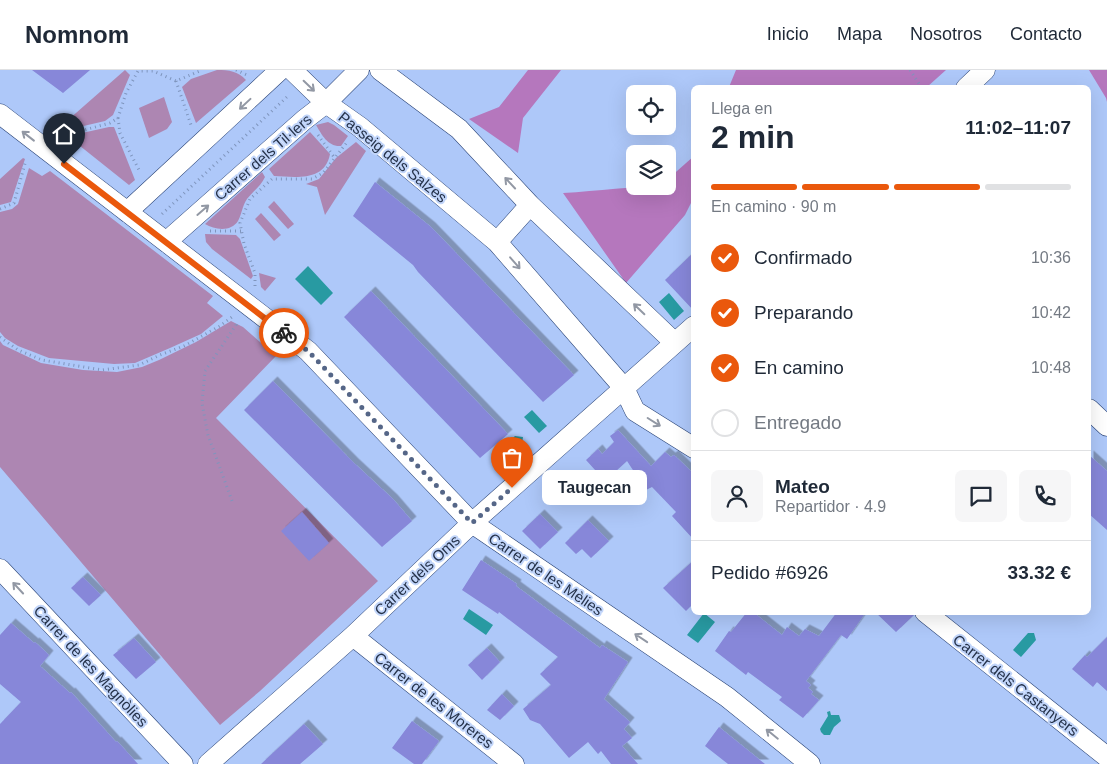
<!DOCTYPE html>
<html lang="es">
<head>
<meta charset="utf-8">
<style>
	body { margin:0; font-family:Arial,sans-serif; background:#f6f6f7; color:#1f2937; height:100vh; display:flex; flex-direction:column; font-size:19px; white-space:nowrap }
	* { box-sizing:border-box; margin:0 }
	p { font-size:16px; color:#747a83 }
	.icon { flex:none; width:28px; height:28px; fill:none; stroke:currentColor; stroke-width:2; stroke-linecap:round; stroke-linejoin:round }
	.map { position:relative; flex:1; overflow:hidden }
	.side { position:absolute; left:691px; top:15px; width:400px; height:530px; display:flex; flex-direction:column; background:#fff; border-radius:8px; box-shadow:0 5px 20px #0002 }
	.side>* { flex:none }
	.tools { position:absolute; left:626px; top:15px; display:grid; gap:10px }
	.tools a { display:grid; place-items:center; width:50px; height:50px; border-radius:8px; background:#fff; box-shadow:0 5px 20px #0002; font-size:25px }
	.pin { position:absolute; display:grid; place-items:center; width:42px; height:42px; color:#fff; margin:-51px -21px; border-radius:50% 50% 50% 0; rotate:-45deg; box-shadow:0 0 5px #0007 }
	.pin .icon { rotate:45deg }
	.courier { position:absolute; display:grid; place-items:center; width:50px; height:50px; margin:-25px; border:4px solid #ea580c; border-radius:50%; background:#fff; color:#222; box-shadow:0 1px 6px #0007 }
	.bubble { position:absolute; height:35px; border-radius:8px; background:#fff; box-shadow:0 5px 20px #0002; font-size:16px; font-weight:700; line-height:35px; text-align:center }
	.headline em { font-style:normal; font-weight:700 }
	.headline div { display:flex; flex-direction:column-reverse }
	.headline { display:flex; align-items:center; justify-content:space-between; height:85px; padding:0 20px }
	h1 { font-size:32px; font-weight:700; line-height:38px }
	.bar { display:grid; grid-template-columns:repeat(4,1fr); gap:8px 5px; align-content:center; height:60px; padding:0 20px }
	.bar i { height:6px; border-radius:4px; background:#e0e1e3 }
	.bar .on { background:#ea580c }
	.bar p { grid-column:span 4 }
	.line { display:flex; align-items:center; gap:12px; padding:0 20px; border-top:1px solid #e0e1e3 }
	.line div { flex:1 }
	.round { display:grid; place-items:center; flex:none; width:52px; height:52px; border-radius:8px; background:#f6f6f7 }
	ol { padding:0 20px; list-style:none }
	li { display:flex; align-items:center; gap:15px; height:55px }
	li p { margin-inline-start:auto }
	li .icon { padding:5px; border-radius:50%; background:#ea580c; color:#fff; stroke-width:4 }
	li:last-child { color:#747a83 }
	li i { width:28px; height:28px; border:2px solid #e0e1e3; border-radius:50% }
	header { display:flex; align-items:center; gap:30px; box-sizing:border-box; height:70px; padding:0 25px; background:#fff; border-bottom:1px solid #e0e1e3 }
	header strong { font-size:24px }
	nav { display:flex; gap:28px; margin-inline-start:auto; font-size:18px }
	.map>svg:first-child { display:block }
	.green { fill:#ad86b2 }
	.forest { fill:#b577bd }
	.water { fill:#289aa2 }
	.building { fill:#8787d9; filter:url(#shadow) }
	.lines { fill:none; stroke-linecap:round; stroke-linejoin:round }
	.minor-casing { stroke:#284275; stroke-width:21 }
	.path { stroke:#7f95bd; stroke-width:3; stroke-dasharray:1 4; stroke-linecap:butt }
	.minor { stroke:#fff; stroke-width:20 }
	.oneway { stroke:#9298a4 }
	.done { stroke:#556687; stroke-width:5; stroke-dasharray:0 9 }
	.route { stroke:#ea580c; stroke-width:6 }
	.labels { text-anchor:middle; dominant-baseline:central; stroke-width:4; stroke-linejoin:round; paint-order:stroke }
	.street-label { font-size:15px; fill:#25324a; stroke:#c1d5fa }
</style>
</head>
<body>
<header>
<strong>Nomnom</strong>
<nav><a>Inicio</a><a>Mapa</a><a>Nosotros</a><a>Contacto</a></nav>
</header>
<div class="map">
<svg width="1107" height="694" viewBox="0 0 1107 694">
	<defs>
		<filter id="shadow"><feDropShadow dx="4.5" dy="-4.5" stdDeviation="0" flood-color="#0004"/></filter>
	</defs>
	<rect width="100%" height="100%" fill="#aec8f9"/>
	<path class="green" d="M125,0L130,5L113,45L105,51L62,61L60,57Z
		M217,0C229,0 238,1 246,10L196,53L182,17L191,9Z
		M164,27L172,52L167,59L149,68L139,38Z
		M328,52L334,55L348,66L341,76C328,77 322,65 316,55Z
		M109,57H114L135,110L129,115L70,68L82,63Z
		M310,62L330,84C325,112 295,107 274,106L269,99Z
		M356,72L366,81L325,145L317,117L306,114L319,109L336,88Z
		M23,88L25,89L11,132L0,135V109Z
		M29,98L42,106L50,101L213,226L207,233L223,246L201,264L170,278L135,293L114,294L49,288L18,276L5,268L0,262V142L12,139L18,134Z
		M262,102L265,107C261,116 253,121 247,129C242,136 242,144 238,151C231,162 215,160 205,154Z
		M274,131L294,154L288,159L268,137Z
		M261,143L281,165L274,171L255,149Z
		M205,164L236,165L240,169L253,206L251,209L212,179L206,172Z
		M259,203L276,208L265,221L261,217Z
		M231,251L243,257L276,286L216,348L378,511L260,621L220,655L0,397V271L3,275L41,293L83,300L117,302L142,297L159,290L196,272Z"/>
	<path class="forest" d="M528,0H561L523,48L518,83L469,49L499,37Z
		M736,0H946L927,17H729Z
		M1089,0H1107V32L1106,28Z
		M694,86V127L685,145L626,213L563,123C598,121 633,116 668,116V109Z"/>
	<path class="water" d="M308,196L333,223L321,235L295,209Z
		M669,223L684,241L674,250L659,232Z
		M532,340L547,356L539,363L524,347Z
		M515,366L523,367L522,374L504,392L497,383Z
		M469,539L493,555L486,565L463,549Z
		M704,543L715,552L698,573L687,565Z
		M1028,563H1034L1036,570L1021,587L1013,580Z
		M830,641L831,645H839L841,651L834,657L830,665H824L821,662L820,659L828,646L827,642Z"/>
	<path class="building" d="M32,0H90L63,23Z
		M375,112L431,157L574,305L543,332L418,202L413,195L353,146Z
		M694,182V241L665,210Z
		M371,221L508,364L480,388L344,247Z
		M273,311L354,393L393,429L412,451L382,477L244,340Z
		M618,360L651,396L665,382L671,387L674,385L694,404V470L672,446L676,442L652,417L646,420L627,391L605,411L586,390L598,379L602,384L614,372L610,366Z
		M1089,385L1107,401V460L1089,444Z
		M302,442L329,473L309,491L281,461Z
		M540,444L558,462L540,479L522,461Z
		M588,450L609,471L591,488L582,479L576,484L565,473Z
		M481,490L517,514L516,516L600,578L602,575L628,592L604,629L630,652L624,659L632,668L622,676L638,694H611L601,681L598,684L588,672L569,688L540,654L530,650L523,639L551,615L540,604L558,587L499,542L498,544L462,520Z
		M694,490V533L686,541L663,518Z
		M83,507L101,525L89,536L71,518Z
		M747,542H753L782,565L787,557L799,566L805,559L819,566L837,542H866L847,569L841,565L806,611L811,615L808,618L813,622L811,624L819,630L803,648L779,630L782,627L748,602L746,605L715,581L729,561L731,562Z
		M875,542H913L914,545L896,562Z
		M11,553L34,573L35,572L49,585L40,596L70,623L71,622L116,672L117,671L138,694H0V654L21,632L0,614V565Z
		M1107,567V621L1097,612L1093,617L1072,599L1085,585L1087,587Z
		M134,568L156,592L136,609L113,585Z
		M487,578L500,592L482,610L468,595Z
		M502,624L514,636L500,650L487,640Z
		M412,651L439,671L422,694H414L392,678Z
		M304,654L323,674L300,694H261Z
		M719,657L765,694H728L705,676Z"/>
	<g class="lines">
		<g class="minor-casing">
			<path id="minor" d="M292,0L326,33L360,57L497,172L624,318L635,341L694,378
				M380,0L459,59L530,135L674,272
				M966,18L985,0
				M0,44L308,281L472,453L727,627L810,694
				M127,142L280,0
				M166,172L304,50L326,33L359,0
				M497,172L530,135
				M1089,339L1107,356
				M0,499L183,694
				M925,542L1107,687
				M353,566L514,694
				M208,694L353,566L472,453L694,256"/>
		</g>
		<path class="path" d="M236,0L247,5
			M910,0L922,18
			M176,11L191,55
			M118,48L120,63L140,102
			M318,65L334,87
			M62,68L66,65L110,53L118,48L126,23L138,1H153L176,11L202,0
			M0,139L14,133L26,90
			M162,144L289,25
			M210,161H242
			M255,216V203L244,174L240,153L250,129L272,109H312L323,103L348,71
			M0,267L18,280L42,290L102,300L139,295L160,285L184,276L220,256L232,247
			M232,431L208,365L202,333L205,301L236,255L235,251"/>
		<use href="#minor" class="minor"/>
	</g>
	<defs><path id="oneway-shaft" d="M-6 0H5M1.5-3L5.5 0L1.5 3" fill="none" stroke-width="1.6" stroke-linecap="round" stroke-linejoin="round" transform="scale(1.25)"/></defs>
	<g class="oneway">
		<use href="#oneway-shaft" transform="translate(309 16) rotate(44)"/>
		<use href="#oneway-shaft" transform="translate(245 34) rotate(137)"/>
		<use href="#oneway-shaft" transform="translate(28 66) rotate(-142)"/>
		<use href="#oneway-shaft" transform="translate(510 113) rotate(-133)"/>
		<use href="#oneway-shaft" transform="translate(203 140) rotate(-41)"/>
		<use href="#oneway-shaft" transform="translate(515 193) rotate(49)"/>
		<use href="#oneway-shaft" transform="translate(639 239) rotate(-136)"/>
		<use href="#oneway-shaft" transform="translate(654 352) rotate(32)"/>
		<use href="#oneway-shaft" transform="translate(18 518) rotate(-133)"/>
		<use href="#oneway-shaft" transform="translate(641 568) rotate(-146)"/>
		<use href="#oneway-shaft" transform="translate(772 664) rotate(-141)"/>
	</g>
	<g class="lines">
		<path class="done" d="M284,263L308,281L472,453L512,418"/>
		<path class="route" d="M64,94L284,263"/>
	</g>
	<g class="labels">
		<g class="street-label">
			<text transform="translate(263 87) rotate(-41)">Carrer dels Til·lers</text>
			<text transform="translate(393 87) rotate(39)">Passeig dels Salzes</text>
			<text transform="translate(546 504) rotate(34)">Carrer de les Mèlies</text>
			<text transform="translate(417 505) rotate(-43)">Carrer dels Oms</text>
			<text transform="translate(91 596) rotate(47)">Carrer de les Magnòlies</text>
			<text transform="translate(1016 615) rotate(38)">Carrer dels Castanyers</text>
			<text transform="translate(434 630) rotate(38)">Carrer de les Moreres</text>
		</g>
	</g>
</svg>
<div class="tools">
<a><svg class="icon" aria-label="locate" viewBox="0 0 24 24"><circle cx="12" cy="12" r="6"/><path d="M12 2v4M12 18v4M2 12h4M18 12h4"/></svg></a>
<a><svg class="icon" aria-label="layers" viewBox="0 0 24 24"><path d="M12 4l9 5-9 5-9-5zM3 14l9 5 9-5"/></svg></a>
</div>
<div class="pin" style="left:512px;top:418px;background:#ea580c"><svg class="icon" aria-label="bag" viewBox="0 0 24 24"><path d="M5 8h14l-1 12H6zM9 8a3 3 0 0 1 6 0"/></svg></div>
<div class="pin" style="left:64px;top:94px;background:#1f2937"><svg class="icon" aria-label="home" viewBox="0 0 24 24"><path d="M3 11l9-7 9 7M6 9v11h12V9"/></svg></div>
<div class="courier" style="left:284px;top:263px"><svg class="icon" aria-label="bike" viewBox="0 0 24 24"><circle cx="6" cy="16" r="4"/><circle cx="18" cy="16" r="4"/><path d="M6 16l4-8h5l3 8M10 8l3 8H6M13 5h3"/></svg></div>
<div class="bubble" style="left:542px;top:400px;width:105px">Taugecan</div>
<section class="side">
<div class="headline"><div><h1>2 min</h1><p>Llega en</p></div><em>11:02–11:07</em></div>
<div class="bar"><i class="on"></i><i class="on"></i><i class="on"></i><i></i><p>En camino · 90 m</p></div>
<ol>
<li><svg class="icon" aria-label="check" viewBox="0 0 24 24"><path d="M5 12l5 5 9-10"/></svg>Confirmado<p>10:36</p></li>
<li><svg class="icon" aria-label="check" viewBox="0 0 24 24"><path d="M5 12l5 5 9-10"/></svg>Preparando<p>10:42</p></li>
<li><svg class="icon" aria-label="check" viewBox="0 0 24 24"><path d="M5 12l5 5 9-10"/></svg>En camino<p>10:48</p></li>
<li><i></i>Entregado</li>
</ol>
<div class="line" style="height:90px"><a class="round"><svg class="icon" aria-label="person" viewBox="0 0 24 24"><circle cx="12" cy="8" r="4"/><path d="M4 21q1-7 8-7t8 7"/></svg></a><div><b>Mateo</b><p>Repartidor · 4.9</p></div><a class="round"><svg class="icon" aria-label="chat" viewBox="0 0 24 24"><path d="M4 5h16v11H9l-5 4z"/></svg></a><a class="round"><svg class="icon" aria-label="phone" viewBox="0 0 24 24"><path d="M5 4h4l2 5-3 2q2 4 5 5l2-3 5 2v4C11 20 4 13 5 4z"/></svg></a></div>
<div class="line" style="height:65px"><div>Pedido #6926</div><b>33.32 €</b></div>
</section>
</div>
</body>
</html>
